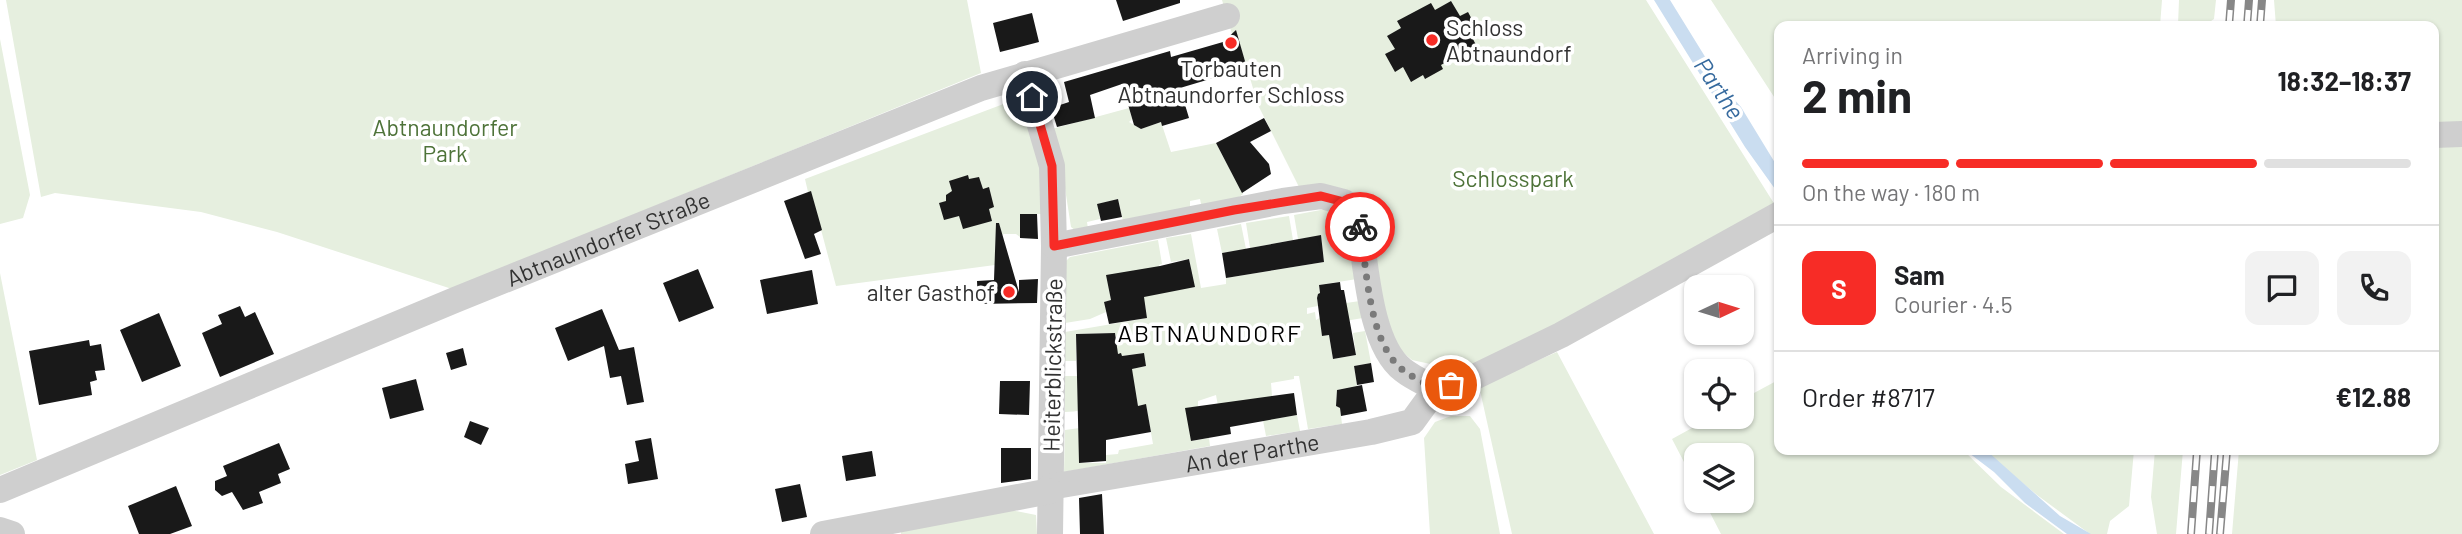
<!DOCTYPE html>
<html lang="en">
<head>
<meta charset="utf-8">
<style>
	body { margin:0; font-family:Barlow,sans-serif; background:#f2f2f2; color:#202124; height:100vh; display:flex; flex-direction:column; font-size:26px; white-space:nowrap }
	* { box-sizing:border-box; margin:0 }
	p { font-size:23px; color:#757577 }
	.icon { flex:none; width:38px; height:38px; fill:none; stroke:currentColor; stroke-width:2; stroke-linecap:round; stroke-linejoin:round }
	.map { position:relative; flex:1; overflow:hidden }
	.drawer { position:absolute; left:1774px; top:21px; width:665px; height:434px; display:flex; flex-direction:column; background:#fff; border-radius:14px; box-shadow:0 2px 5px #0004 }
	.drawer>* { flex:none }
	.needle { width:46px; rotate:86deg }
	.tools { position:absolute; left:1684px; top:275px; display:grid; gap:14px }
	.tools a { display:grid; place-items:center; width:70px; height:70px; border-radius:14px; background:#fff; box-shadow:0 2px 5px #0004; font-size:35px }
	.pin { position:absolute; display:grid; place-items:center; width:60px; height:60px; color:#fff; margin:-30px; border:4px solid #fff; border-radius:50%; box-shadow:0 2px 7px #0007 }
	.courier { position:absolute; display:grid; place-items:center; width:70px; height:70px; margin:-35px; border:5px solid #f72c26; border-radius:50%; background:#fff; color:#222; box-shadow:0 2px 9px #0007 }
	.summary em { font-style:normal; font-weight:700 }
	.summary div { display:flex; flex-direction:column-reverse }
	.summary { display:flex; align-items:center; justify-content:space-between; height:119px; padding:0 28px }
	h1 { font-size:46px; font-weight:700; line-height:52px }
	.bar { display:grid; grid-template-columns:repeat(4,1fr); gap:10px 7px; align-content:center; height:84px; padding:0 28px }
	.bar i { height:9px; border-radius:5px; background:#e0e0e0 }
	.bar .on { background:#f72c26 }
	.bar p { grid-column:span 4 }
	.line { display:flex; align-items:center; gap:18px; padding:0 28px; border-top:2px solid #e0e0e0 }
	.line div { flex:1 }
	.round { display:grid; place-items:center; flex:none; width:74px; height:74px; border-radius:14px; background:#f2f2f2 }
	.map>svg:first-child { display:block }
	.green { fill:#e6efdf }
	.water { fill:#caddf0 }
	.building { fill:#191919 }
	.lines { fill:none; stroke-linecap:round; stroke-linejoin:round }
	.minor { stroke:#cfcfcf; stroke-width:26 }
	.rail-casing { stroke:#878787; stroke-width:8 }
	.rail { stroke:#fff; stroke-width:5; stroke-dasharray:16; stroke-linecap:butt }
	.done { stroke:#7a7a7a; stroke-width:7; stroke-dasharray:0 12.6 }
	.route { stroke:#f72c26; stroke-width:9 }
	.poi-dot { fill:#f72c26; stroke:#fff; stroke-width:2.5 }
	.labels { text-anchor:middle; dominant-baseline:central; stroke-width:7; stroke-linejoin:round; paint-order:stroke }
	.poi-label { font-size:23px; fill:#323232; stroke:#fff; text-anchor:start }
	.park-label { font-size:23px; fill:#4e7339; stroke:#fff }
	.street-label { font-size:23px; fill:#323232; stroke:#fff }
	.water-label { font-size:24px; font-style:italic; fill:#366a9e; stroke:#fff }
	.neighbourhood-label { font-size:24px; letter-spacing:2px; fill:#000; stroke:#fff }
</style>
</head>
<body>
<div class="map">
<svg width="2462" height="534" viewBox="0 0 2462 534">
	<rect width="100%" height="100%" fill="#fff"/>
	<path class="green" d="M6,0H967L981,73L452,289L277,232L201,212L55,193L41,197Z
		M1222,0H1646L1775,205L1462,376L1444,367L1412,360L1399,349L1385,320L1372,229L1301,191L1258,105L1238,38L1232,34Z
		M1711,0H2162L2160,26H1780V106Z
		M2179,0H2216L2214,19L2205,25H2178Z
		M2274,0H2462V126L2434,128V26H2276Z
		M0,39L30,195L23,218L0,224Z
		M1019,98L1041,166L1043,214H1020V237L1016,234H1004L996,237L995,265L836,286L811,192H808L805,179Z
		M1129,108L1132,119L1129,122L1141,129L1161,122L1171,152L1216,143L1243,194L1234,201L1202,209L1200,199L1190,201V207L1123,221L1118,199L1098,204L1100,219L1087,222L1088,229L1077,232L1071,227L1062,169L1052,129Z
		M2462,142V534H2232L2239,450H2434V143Z
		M1326,209C1356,212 1353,256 1357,279L1319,285L1320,293L1317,298L1318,306L1307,308V314L1315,312L1316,320L1346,303L1360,301L1363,318L1321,325L1322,336L1329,335L1333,359L1356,355L1353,333L1365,331L1371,363L1354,366L1357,386L1337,390L1336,406L1340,408L1342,424L1308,429L1299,376H1294V379L1271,383L1272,396L1269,397L1273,419L1297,415L1300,431L1266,436L1259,400L1218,406L1216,395L1198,401V408L1190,407L1191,441L1209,438L1210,446L1064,472L1065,430L1123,422L1079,438V463H1106V455L1118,454L1119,450L1153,444L1146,405L1138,406L1136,394C1112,398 1089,412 1065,412V376H1096L1146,366L1143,353L1122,356L1121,354L1109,355L1108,346L1117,345L1115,333L1076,334V361H1065V332L1147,318L1145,304L1107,275L1111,300L1105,302L1106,312L1090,319L1065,323L1066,261L1070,257L1158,240L1162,264L1159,265L1165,292L1191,269L1189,259L1171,262L1166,238L1191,234L1201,288L1226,284V278L1324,262L1321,236L1298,239L1294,215Z
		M1289,216L1293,240L1250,248L1246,223Z
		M1241,224L1246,249L1222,253L1217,229Z
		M0,273L37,460L0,475Z
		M1557,352L1654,534H1512L1479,386Z
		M1780,379V450H1963L2001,487L2064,534H1721L1704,501L1741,500V455H1696V485L1672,439L1712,417L1741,416V400Z
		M1451,416H1470L1480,429L1500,534H1430L1424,438L1435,422Z
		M1983,450H2134L2129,506L2110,521L2107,534H2090L2037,495Z
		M2155,450H2183L2176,534H2157L2151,497Z
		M1011,510L1036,515L1037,534H901V531Z"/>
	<path class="water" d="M1654,0H1670L1725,89L1741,107L1780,171V196L1745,147Z
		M1965,450H1986L2060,516L2091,534H2067L2025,503L1994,472Z"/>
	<path class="building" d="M1116,0H1180V3L1123,21Z
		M1451,1L1460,16L1468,12L1476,27L1469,31L1476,45L1441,65L1443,69L1425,79L1423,75L1411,82L1403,67L1395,72L1385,54L1395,49L1387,36L1401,28L1397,21L1431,3L1435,10Z
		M1032,13L1039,42L1000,52L993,23Z
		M1236,30L1247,68L1180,88L1189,118L1162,126L1161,122L1141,129L1134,125L1122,84L1090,95L1095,118L1057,127L1051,108L1069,102L1064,82L1170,51L1171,57L1223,42Z
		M1264,118L1271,131L1250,142L1269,164L1271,174L1242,193L1216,143Z
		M968,175L969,179L979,177L983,189L989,187L994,207L989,209L992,221L963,229L959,216L944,220L939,203L946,201V195L952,191L949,181Z
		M811,191L822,230L814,234L821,254L805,259L784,201Z
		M1118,199L1122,217L1101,221L1097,204Z
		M1020,214H1037L1038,239L1020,238Z
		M996,223H999L1019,292V280L1038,279L1037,303L978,304L977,281L994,280Z
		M1321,235L1324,262L1226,278L1222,253Z
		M1189,259L1195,287L1144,297L1147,318L1109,324L1104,302L1111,300L1106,275L1160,266Z
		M698,269L714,308L679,322L663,283Z
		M812,270L818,304L767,314L760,280Z
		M1340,282L1341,290H1344L1356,355L1333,359L1329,335L1322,336L1317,298L1318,294L1320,293L1319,285Z
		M240,306L245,317L255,312L274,354L220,377L202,333L222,324L218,315Z
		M602,309L619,350L634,347L644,402L627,405L621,376L610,378L604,346L568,361L555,328Z
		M159,313L181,366L142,382L120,330Z
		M1115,333L1118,354L1121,353L1122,356L1144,353L1146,366L1132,369L1138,406L1146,404L1151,432L1106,440V461L1079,463L1076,334Z
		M89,340L90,346L101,344L105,370L95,371L97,380L90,382L92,395L39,405L29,351Z
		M463,348L467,365L451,370L446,353Z
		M1371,363L1374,382L1357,385L1354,366Z
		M416,379L424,410L390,419L382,388Z
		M1000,381H1030L1029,415L999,414Z
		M1362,385L1367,411L1341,416L1340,408L1336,406L1337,390Z
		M1294,393L1297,415L1230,427L1231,434L1191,441L1185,408Z
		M470,421L489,428L481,445L464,437Z
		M651,438L658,479L628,484L625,464L639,461L635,441Z
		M279,443L290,469L278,474L281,483L259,492L263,503L243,510L232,492L222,496L215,490V481L227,476L223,466Z
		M1001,448H1031V479L1001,483Z
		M872,451L876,476L846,481L842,456Z
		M800,484L807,517L782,522L775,489Z
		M176,486L192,526L170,534H139L128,506Z
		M1102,494L1104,534H1080L1079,498Z"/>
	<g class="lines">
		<g class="minor">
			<path d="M1025,74L1052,166L1054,246L1050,534"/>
			<path d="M2434,135L2462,134"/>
			<path d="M1054,246L1283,201L1321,196L1344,202L1353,211L1359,222C1366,263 1369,344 1403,370C1413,378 1425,383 1436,389"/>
			<path d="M1436,389L1466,381L1561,335L1780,214"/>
			<path id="s1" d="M1050,487L1371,432L1412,422L1436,389"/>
			<path id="s2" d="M0,490L455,300L981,88L1227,16"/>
			<path d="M0,530L12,534"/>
			<path d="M823,534L1050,491"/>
		</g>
		<g class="rail-casing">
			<path id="rail" d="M2229,26L2231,0
				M2247,26L2249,0
				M2260,26L2262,0
				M2191,534L2197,450
				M2209,534L2215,450
				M2220,534L2227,450"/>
		</g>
		<use href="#rail" class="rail"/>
	</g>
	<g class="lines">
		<path class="done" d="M1360,227C1367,268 1368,343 1403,370C1413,378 1425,383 1436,389L1451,385"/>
		<path class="route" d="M1032,97L1052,166L1054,246L1234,210L1321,196L1344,202L1353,211L1360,227"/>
	</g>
	<g class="poi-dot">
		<circle cx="1432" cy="40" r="7"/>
		<circle cx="1231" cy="43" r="7"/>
		<circle cx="1009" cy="292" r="7"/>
	</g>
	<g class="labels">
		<g class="poi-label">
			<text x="1446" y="27">Schloss<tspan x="1446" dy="26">Abtnaundorf</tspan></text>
			<text x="1231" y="68" text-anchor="middle">Torbauten<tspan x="1231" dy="26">Abtnaundorfer Schloss</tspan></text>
			<text x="995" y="292" text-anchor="end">alter Gasthof</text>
		</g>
		<g class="park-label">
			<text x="445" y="127">Abtnaundorfer<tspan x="445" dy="26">Park</tspan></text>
			<text x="1513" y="178">Schlosspark</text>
		</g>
		<g class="street-label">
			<text stroke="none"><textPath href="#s2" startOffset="658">Abtnaundorfer Straße</textPath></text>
			<text transform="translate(1052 365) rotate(-89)">Heiterblickstraße</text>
			<text stroke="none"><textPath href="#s1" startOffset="205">An der Parthe</textPath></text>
		</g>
		<g class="water-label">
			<text transform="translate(1720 88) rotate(56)">Parthe</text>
		</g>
		<g class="neighbourhood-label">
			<text x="1210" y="332">ABTNAUNDORF</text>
		</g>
	</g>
</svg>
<div class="tools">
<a><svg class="needle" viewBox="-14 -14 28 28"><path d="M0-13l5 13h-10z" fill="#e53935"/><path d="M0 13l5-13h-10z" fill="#757577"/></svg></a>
<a><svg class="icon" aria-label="locate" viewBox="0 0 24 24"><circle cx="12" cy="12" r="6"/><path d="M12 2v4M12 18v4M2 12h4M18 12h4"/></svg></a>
<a><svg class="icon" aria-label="layers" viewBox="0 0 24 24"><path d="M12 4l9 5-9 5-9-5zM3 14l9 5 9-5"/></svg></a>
</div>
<div class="pin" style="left:1451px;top:385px;background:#ea580c"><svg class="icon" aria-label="bag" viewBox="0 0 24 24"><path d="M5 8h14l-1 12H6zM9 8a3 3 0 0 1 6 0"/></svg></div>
<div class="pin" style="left:1032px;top:97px;background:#1f2937"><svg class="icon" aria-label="home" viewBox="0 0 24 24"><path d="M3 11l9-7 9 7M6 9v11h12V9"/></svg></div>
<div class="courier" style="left:1360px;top:227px"><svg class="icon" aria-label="bike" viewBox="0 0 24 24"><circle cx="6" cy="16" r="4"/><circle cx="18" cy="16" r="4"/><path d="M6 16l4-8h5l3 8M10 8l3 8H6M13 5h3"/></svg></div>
<section class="drawer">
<div class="summary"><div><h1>2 min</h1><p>Arriving in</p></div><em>18:32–18:37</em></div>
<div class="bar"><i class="on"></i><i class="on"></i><i class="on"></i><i></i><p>On the way · 180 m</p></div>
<div class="line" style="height:126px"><b class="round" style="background:#f72c26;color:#fff">S</b><div><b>Sam</b><p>Courier · 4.5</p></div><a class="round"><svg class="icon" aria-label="chat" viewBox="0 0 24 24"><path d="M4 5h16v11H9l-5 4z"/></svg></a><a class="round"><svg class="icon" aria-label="phone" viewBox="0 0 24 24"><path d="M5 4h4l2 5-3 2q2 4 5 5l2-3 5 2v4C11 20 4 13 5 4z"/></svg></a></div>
<div class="line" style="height:91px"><div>Order #8717</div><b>€12.88</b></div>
</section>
</div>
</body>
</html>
